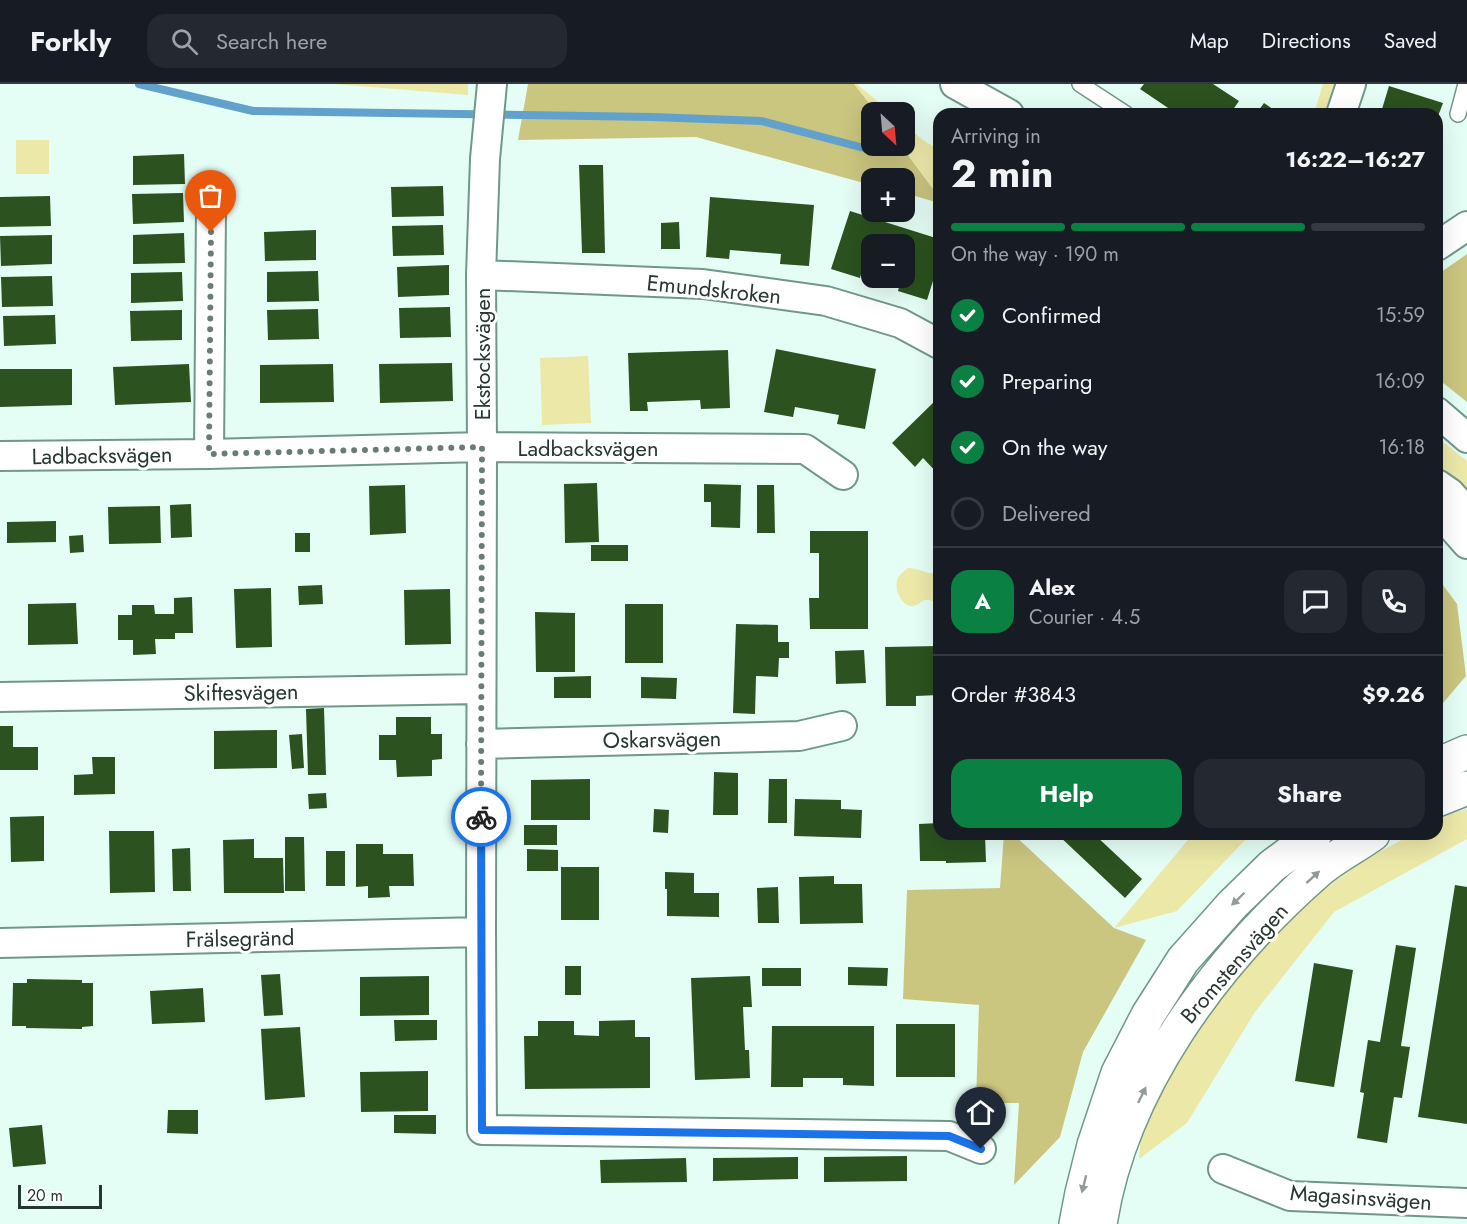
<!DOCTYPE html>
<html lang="en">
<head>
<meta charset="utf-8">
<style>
	body { margin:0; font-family:Jost,sans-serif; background:#242831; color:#f1f3f6; height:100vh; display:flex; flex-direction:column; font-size:22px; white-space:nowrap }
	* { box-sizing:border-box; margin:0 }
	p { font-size:20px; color:#9ea1a6 }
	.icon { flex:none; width:33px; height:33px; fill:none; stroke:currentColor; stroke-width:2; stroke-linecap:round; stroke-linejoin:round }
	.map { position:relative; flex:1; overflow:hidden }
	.side { position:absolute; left:933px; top:24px; width:510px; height:732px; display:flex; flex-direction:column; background:#171b24; border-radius:18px; box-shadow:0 6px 24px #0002 }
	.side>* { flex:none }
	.needle { width:39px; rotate:154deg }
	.fabs { position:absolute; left:861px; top:18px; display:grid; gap:12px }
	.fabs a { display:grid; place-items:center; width:54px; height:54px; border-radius:12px; background:#171b24; box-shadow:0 6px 24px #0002; font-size:30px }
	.scale { position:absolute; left:18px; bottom:15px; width:84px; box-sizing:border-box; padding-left:6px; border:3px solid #263731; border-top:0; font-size:16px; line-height:21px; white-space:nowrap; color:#263731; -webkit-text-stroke:4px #fff; paint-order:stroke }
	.pin { position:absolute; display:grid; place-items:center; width:51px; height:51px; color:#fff; margin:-62px -26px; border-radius:50% 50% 50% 0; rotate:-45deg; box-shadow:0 0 6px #0007 }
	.pin .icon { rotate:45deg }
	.courier { position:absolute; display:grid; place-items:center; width:60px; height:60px; margin:-30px; border:4px solid #1a73e8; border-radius:50%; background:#fff; color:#222; box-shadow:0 2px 8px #0007 }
	.headline em { font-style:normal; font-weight:700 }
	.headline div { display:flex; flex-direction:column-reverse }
	.headline { display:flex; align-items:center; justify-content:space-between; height:102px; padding:0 18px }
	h1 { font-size:39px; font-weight:700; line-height:45px }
	.bar { display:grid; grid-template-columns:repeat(4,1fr); gap:9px 6px; align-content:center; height:72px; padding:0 18px }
	.bar i { height:8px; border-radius:4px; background:#363941 }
	.bar .current { background:#0b8043 }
	.bar p { grid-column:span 4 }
	.line { display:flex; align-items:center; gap:15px; padding:0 18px; border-top:2px solid #363941 }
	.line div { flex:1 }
	.round { display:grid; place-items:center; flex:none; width:63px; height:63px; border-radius:18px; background:#242831 }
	ol { padding:0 18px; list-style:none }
	li { display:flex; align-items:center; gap:18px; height:66px }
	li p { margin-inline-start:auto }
	li .icon { padding:6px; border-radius:50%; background:#0b8043; color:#fff; stroke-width:4 }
	li:last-child { color:#9ea1a6 }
	li i { width:33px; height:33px; border:3px solid #363941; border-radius:50% }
	.button { display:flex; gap:12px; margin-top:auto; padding:12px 18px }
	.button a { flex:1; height:69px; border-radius:18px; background:#0b8043; color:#fff; font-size:24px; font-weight:700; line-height:69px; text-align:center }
	.button a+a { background:#242831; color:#f1f3f6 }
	header { display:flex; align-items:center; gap:36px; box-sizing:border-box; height:84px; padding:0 30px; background:#171b24; border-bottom:2px solid #363941 }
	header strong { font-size:28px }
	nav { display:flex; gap:33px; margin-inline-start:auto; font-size:21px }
	.search { width:420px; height:54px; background:#242831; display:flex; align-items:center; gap:15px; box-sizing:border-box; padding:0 21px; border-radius:18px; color:#9ea1a6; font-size:22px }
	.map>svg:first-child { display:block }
	.green { fill:#ece8a8 }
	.forest { fill:#cac57f }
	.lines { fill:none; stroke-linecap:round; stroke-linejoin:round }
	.stream { stroke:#62a1cc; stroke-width:8 }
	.building { fill:#2b521f }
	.service-casing { stroke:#70978a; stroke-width:18 }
	.minor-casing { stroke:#70978a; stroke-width:32 }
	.tertiary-casing { stroke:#70978a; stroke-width:36 }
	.service { stroke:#fff; stroke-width:15 }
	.minor { stroke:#fff; stroke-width:28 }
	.tertiary { stroke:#fff; stroke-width:33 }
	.oneway { fill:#929b98 }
	.done { stroke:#697d76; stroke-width:6; stroke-dasharray:0 10.8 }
	.route { stroke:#1a73e8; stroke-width:8 }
	.labels { text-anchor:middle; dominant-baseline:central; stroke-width:6; stroke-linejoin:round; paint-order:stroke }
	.street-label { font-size:22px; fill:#263731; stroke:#fff }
</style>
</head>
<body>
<header>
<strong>Forkly</strong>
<div class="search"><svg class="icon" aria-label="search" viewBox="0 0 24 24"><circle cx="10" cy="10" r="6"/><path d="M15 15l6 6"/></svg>Search here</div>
<nav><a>Map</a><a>Directions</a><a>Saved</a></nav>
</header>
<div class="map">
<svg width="1467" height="1140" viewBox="0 0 1467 1140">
	<rect width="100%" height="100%" fill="#e5fef5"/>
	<path class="green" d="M334,0H468V11Z
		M854,0H857L890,28H876Z
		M1323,0H1334L1324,30H1314Z
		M905,41L923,56L939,66V113L901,62H904Z
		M16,56H49V90H16Z
		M588,272L591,339L542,341L540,274Z
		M1437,353L1467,377V410L1437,379Z
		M908,484C921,484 926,492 939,488V520C936,519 933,517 930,516C922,514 919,522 912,522C901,522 893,503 898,494C899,491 905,486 908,484Z
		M1467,725V755L1334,828L1255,928L1187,1039L1139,1075L1142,1043L1195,941L1248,876L1307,818L1366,775L1413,750H1437V737L1450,730Z
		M1193,750H1251L1177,827L1114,844Z"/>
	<path class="forest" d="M528,0H854L876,28H872V62H901L939,113V119L905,109L904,94H872L871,101L696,53L518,56Z
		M1467,170V318L1442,298L1437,288V191Z
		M1437,493L1457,520L1466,592L1437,626Z
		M1004,750H1013L1114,844L1146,856L1083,968L1060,1053L1014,1101L1019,1019H976L979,921L903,915L907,806L1000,804Z"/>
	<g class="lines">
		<path class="stream" d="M139,0L253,27L652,33L762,37L875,67"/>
	</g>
	<path class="building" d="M1144,0H1213L1239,17L1230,30H1177L1140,5Z
		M1389,2L1443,19L1437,35V30H1399L1382,25Z
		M1264,19L1280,30H1256Z
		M184,70L185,100L133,101V72Z
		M579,81H603L605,169H582Z
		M443,102L444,132L392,133L391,103Z
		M183,109L184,138L133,140L132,110Z
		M50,112L51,142L0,143V113Z
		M710,113L814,121L809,182L780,180L781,170L730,166L729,175L706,173Z
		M850,127L939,155V178L927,216L898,207L900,199L885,194H904V160H872V190L862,187L860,194L831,185Z
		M679,138L680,165H661V139Z
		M443,141L444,171L393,172L392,142Z
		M316,146V176L265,177L264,148Z
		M184,149L185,179L133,180V151Z
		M52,151V180L1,182L0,152Z
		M449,181V211L398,213L397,183Z
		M318,187L319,217L267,218V188Z
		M182,188L183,217L131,219V189Z
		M52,192L53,222L2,223L1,193Z
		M450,223L451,253L400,254L399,224Z
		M318,225L319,255L268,256L267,226Z
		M182,226V256L131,257L130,227Z
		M55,231L56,260L4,262L3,232Z
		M776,265L876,285L865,345L837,340L839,331L795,323L793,333L764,328Z
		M728,266L730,324L701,325L700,316L647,318L648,327H630L628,269Z
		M452,279L453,317L380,319L379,280Z
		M189,280L191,318L115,321L113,283Z
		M333,280L334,318L260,319V281Z
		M0,285H72V321L0,323Z
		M937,315L939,317V391L923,374L915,383L892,359Z
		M597,399L599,458L565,459L564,400Z
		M704,400L741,401L740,444L711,443V418H704Z
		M405,401L406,449L370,451L369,402Z
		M757,401H774L775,449H757Z
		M191,420L192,453L171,454L170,421Z
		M160,422L161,459L109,460L108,423Z
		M56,437V458L7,459V438Z
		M810,447H868V545H810L809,514H819V469H810Z
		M295,449H310V468H295Z
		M83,451L84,468L70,469L69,452Z
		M591,461H628V477H591Z
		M322,501L323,520L299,521L298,502Z
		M271,504L272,563L236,564L234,505Z
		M450,505L451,560L405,561L404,506Z
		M192,513L193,549H175V555H155L156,570L133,571V556H118V531H132V521H154L155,530H174V514Z
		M76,519L78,560L28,561V520Z
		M625,520H663V579H625Z
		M535,528L575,529V588H536Z
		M736,540L778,541V558H789V574H779L778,593L756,592L755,630L733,629Z
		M939,562V611L916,612V622H886L885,563Z
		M864,566L866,599L836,600L835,567Z
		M591,592V614H554V593Z
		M641,593L677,594L676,615L641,614Z
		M324,624L326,691H308L306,625Z
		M396,633H431V650H442V675L432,676V692L397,693L396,676H379V651H396Z
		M0,642H13V663H38V686H0Z
		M277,646V684L214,685V647Z
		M302,650L304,684L292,685L289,651Z
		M92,673H115V710L74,711V691L93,690Z
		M714,688L738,689V731H713Z
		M590,695V736H531V696Z
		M769,695H787V739H768Z
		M326,709L327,724L309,725L308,710Z
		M795,715L841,716V725L862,726L861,754L794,752Z
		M654,725L669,726L668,749L653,748Z
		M44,732V777L11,778L10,733Z
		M939,739V750H985L986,778L946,779V777H920L919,740Z
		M524,741H557V761H524Z
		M109,747H154L155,808L110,809Z
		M1057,750H1094L1142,795L1125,814Z
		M285,753H304L305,807H285Z
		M254,755V774H283L284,809H224L223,756Z
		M356,760H383V770H413L414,802H389L390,813L368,814V802L356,803Z
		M190,764L191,807H173L172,765Z
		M527,765L558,766V787H527Z
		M326,767H345V802H326Z
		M561,783H599V836H561Z
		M665,788L694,789V809H719V833L667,832V805H665Z
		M834,792V800H862L863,839L800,840L799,793Z
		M1455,801L1467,803V1040L1418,1033Z
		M778,803L779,839H758L757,804Z
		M1396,861L1416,864L1401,962L1410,963L1402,1014L1394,1013L1387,1059L1357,1054L1364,1009L1360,1008L1368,956L1380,958Z
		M1314,879L1353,886L1334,1003L1295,997Z
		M565,882H581V911H565Z
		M848,883L888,884L887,902L848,901Z
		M762,884H801V902H762Z
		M280,890L283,931L264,932L261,891Z
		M429,892V931L360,932V893Z
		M750,892L752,923H743L745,966H749L750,994L695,996L691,894Z
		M27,895L82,896V899H93V942L82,943V945L26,944V942H12L13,899H27Z
		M203,904L205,938L152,940L150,907Z
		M394,936H437V956L395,957Z
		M635,936V953H650V1004L525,1005L524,952H538V937H574V951L599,952V937Z
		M896,940H955V993H896Z
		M772,942H874V1002L843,1001V994H803V1003H771Z
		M300,943L305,1013L265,1016L261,945Z
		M428,987V1027L361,1028L360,988Z
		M168,1026H198V1050L167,1049Z
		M394,1031H436V1050L394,1049Z
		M42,1041L46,1080L13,1083L9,1044Z
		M907,1072V1097L824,1098V1073Z
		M798,1073V1095L713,1097V1074Z
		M686,1074L687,1098L601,1099L600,1076Z"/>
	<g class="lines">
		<g class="service-casing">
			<path id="service" d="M1080,0L1126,30
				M1458,30L1466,0"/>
		</g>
		<g class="minor-casing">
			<path id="minor" d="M492,0L485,75L481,191L482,363L481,848L482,1046L949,1052L981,1065
				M955,0L1009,30
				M1341,30L1351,0
				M1437,162L1467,142
				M481,191L703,200L826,217L900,239L939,260
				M1437,328L1467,354
				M209,370L211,125
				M0,372L209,370L482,363L805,365L843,391
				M1437,400L1450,409L1467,428
				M1437,422L1445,435L1467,460
				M0,613L481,605
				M481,660L799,652L842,642
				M0,859L481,848
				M1223,1085L1290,1112L1467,1119"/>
		</g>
		<g class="tertiary-casing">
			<path id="tertiary" d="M1437,681L1467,668
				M1437,716L1467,704
				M1076,1140L1082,1109L1094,1061L1118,989L1148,931L1183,876L1232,821L1272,782L1315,750
				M1100,1140C1121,1003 1215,878 1316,789C1333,774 1355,763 1373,750"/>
		</g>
		<use href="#service" class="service"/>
		<use href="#minor" class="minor"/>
		<use href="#tertiary" class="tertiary"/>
	</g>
	<defs><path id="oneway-solid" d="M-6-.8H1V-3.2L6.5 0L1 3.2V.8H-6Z" transform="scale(1.5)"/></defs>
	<g class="oneway">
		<use href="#oneway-solid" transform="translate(1313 793) rotate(-42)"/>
		<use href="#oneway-solid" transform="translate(1238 815) rotate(136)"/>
		<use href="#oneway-solid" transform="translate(1142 1011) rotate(-64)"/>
		<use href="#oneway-solid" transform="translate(1084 1100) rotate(104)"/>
	</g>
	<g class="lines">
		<path class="done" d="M211,148L209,370L482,363L481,733"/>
		<path class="route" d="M481,733L482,1046L949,1052L981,1065"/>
	</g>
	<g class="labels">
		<g class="street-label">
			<text transform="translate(714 205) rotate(6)">Emundskroken</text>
			<text transform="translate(482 270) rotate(-90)">Ekstocksvägen</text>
			<text x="588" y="364">Ladbacksvägen</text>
			<text transform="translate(102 371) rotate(-1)">Ladbacksvägen</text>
			<text transform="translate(241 608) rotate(-1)">Skiftesvägen</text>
			<text transform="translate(662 655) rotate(-1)">Oskarsvägen</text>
			<text transform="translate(240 854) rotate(-1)">Frälsegränd</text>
			<text transform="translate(1234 879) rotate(-49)">Bromstensvägen</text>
			<text transform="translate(1361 1113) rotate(4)">Magasinsvägen</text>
		</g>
	</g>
</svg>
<div class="fabs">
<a><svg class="needle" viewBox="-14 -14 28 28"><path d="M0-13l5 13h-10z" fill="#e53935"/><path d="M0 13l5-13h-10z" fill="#9ea1a6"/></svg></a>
<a>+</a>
<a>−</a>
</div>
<div class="scale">20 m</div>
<div class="pin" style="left:211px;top:148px;background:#ea580c"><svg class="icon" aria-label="bag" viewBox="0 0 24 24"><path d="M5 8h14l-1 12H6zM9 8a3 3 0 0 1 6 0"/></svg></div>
<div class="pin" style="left:981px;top:1065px;background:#1f2937"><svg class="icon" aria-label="home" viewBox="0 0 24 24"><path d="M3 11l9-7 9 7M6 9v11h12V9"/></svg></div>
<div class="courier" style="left:481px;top:733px"><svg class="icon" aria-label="bike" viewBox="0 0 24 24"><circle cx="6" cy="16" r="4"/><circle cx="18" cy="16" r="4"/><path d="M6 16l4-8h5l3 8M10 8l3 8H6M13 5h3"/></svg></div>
<section class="side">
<div class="headline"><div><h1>2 min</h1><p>Arriving in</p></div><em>16:22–16:27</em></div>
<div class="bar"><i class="current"></i><i class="current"></i><i class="current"></i><i></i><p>On the way · 190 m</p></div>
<ol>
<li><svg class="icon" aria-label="check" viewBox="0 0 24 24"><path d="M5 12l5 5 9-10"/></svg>Confirmed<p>15:59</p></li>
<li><svg class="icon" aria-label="check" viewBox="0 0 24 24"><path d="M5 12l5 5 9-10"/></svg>Preparing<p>16:09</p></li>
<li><svg class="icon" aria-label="check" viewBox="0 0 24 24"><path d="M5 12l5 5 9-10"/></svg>On the way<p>16:18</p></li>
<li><i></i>Delivered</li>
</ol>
<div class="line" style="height:108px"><b class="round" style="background:#0b8043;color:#fff">A</b><div><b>Alex</b><p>Courier · 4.5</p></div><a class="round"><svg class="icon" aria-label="chat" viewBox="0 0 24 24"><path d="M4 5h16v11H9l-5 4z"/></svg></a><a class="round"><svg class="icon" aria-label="phone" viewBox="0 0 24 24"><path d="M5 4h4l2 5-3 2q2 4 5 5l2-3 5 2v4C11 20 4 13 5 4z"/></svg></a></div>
<div class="line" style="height:78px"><div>Order #3843</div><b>$9.26</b></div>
<div class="button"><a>Help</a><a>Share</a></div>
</section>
</div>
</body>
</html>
